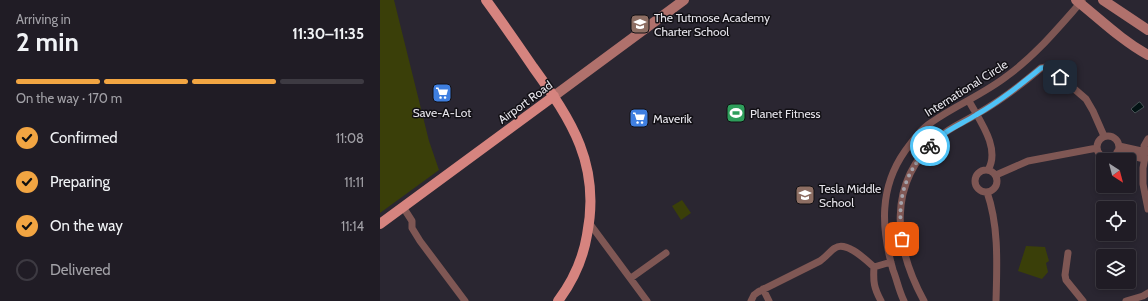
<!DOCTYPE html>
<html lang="en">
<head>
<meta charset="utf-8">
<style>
	body { margin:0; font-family:Cabin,sans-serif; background:#28252d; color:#f1f3f6; height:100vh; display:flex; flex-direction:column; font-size:15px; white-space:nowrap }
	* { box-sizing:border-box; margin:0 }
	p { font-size:13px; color:#a2a1a7 }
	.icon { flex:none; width:22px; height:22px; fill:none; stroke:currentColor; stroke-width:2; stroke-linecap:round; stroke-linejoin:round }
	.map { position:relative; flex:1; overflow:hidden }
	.side { display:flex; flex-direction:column; background:#201c25; width:380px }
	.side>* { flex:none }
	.needle { width:26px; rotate:144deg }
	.controls { position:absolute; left:716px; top:153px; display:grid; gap:8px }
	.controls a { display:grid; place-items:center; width:40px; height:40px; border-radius:4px; background:#201c25; box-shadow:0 2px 6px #0003,0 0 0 1px #3d3a42; font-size:20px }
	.pin { position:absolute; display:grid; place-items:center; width:34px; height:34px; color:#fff; margin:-17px; border-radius:8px; box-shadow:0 2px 6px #0006 }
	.courier { position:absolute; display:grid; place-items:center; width:40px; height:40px; margin:-20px; border:3px solid #4fc3f7; border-radius:50%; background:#fff; color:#222; box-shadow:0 1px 5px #0007 }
	.head em { font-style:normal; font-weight:800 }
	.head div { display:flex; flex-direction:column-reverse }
	.head { display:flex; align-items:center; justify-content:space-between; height:68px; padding:0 16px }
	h1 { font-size:26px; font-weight:800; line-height:30px }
	.bar { display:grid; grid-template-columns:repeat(4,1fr); gap:6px 4px; align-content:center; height:48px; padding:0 16px }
	.bar i { height:5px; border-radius:3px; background:#3d3a42 }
	.bar .selected { background:#f2a542 }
	.bar p { grid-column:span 4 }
	ol { padding:0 16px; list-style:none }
	li { display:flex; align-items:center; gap:12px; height:44px }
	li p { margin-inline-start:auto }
	li .icon { padding:4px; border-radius:50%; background:#f2a542; color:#111; stroke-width:4 }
	li:last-child { color:#a2a1a7 }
	li i { width:22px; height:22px; border:2px solid #3d3a42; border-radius:50% }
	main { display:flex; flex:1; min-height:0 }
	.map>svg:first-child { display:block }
	.green { fill:#3a3f09 }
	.water { fill:#031314; stroke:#475254 }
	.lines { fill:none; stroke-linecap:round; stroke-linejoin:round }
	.minor { stroke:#7f5754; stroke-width:7 }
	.secondary { stroke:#b0716c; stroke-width:10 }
	.primary { stroke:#d6847f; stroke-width:10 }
	.done { stroke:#a4a2aa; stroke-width:4; stroke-dasharray:0 7.2 }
	.route { stroke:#4fc3f7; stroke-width:5 }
	.labels { text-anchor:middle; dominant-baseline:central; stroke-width:3; stroke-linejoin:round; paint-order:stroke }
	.poi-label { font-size:12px; fill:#e6e4eb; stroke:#121015; text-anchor:start }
	.street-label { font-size:12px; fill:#e6e4eb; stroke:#121015 }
</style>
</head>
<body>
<main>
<section class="side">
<div class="head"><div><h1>2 min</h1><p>Arriving in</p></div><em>11:30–11:35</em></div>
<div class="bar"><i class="selected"></i><i class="selected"></i><i class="selected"></i><i></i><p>On the way · 170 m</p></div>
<ol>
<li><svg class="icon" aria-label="check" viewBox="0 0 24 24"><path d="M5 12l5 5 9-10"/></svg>Confirmed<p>11:08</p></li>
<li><svg class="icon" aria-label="check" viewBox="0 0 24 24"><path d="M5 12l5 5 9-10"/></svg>Preparing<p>11:11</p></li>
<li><svg class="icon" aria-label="check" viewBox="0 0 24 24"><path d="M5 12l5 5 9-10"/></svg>On the way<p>11:14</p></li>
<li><i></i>Delivered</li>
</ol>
</section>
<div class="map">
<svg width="768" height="301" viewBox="0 0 768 301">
	<rect width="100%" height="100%" fill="#2a2631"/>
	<path class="green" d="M0,0H14L49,141L59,170L0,213Z
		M302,200L311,213L301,220L292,206Z
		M646,246L665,247L669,261L666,263L668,272L662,279L638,271Z"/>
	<path class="water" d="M759,102H760L764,107L755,113L751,109Z"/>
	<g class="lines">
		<path class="minor" d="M589,101C599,120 621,148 608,170
			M717 147a11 11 0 1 1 22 0a11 11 0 1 1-22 0Z
			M768,139L764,146L766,152L763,168V184L768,209
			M739,146L766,152
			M737,152L764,159
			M595 181a11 11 0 1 1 22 0a11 11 0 1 1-22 0Z
			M616,175L648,161L717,148
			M607,192C619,226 617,265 616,301
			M23,207L32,221V228L40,241L85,301
			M210,224L267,301
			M688,253L685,275L686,280L703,301
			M494,267C493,282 494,288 501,301
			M251,278L286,253
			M383,289L389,301
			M371,301L374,295L378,292L440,261C446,257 450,251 455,248C466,240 486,260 494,267L511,262
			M524,301C519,291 517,280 513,270C501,228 499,188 525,151C533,140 541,129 552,122C576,105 604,94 627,76C656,55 678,28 702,1
			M544,301C514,246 506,183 558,138C570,127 584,122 597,114C620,101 641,85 661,68L666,67L670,68L706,99L713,111L724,136
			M746,301L763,296L768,293"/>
		<path class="secondary" d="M696,0C720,19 741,40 768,55
			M723,0L768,30
			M174,96L304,0"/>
		<path class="primary" d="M106,0C122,22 138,45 153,67C192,121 221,165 207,235C203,259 193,281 178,301
			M0,224L174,96"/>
	</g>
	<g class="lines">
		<path class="done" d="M522,239C517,200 523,175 550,146"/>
		<path class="route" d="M550,146C563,131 580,125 596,115C619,102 640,85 661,68C670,66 674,72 680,77"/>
	</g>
	<defs>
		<g id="school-square" transform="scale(1)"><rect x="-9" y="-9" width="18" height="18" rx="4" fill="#8d6e63" stroke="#121015"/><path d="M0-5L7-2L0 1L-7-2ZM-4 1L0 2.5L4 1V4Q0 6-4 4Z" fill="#fff"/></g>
		<g id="supermarket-square" transform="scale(1)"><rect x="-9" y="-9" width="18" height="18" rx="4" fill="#3f7fe0" stroke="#121015"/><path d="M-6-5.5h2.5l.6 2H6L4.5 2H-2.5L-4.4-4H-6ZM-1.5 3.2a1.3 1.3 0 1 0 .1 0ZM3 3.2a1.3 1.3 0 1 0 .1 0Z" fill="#fff"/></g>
		<g id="stadium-square" transform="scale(1)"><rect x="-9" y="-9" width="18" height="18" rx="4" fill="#2e9e5b" stroke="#121015"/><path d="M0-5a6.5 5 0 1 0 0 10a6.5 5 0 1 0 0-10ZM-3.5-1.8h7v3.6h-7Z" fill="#fff"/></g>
	</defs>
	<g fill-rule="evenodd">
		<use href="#school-square" x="260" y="24"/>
		<use href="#supermarket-square" x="62" y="93"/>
		<use href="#stadium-square" x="356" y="113"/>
		<use href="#supermarket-square" x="259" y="118"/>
		<use href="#school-square" x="425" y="195"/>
	</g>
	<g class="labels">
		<g class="poi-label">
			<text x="274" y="17">The Tutmose Academy<tspan x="274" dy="14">Charter School</tspan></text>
			<text x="62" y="112" text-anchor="middle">Save-A-Lot</text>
			<text x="370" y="113">Planet Fitness</text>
			<text x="273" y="118">Maverik</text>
			<text x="439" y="188">Tesla Middle<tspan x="439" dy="14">School</tspan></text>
		</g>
		<g class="street-label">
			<text transform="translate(586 88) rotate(-32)">International Circle</text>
			<text transform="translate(145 102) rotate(-36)">Airport Road</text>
		</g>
	</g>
</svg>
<div class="controls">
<a><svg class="needle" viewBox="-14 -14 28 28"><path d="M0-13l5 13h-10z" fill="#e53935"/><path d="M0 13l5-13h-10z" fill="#a2a1a7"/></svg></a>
<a><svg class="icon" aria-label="locate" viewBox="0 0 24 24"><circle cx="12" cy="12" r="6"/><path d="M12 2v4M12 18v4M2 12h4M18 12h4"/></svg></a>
<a><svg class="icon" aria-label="layers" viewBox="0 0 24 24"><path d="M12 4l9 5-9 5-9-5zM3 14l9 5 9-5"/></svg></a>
</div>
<div class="pin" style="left:522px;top:239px;background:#ea580c"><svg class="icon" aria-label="bag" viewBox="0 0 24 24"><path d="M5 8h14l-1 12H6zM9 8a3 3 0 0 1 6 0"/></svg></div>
<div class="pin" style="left:680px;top:77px;background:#1f2937"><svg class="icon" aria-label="home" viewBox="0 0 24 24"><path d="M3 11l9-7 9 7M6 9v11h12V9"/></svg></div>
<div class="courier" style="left:550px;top:146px"><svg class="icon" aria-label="bike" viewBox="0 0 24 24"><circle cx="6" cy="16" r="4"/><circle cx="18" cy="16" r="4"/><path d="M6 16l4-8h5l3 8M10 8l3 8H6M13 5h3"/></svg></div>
</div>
</main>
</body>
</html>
